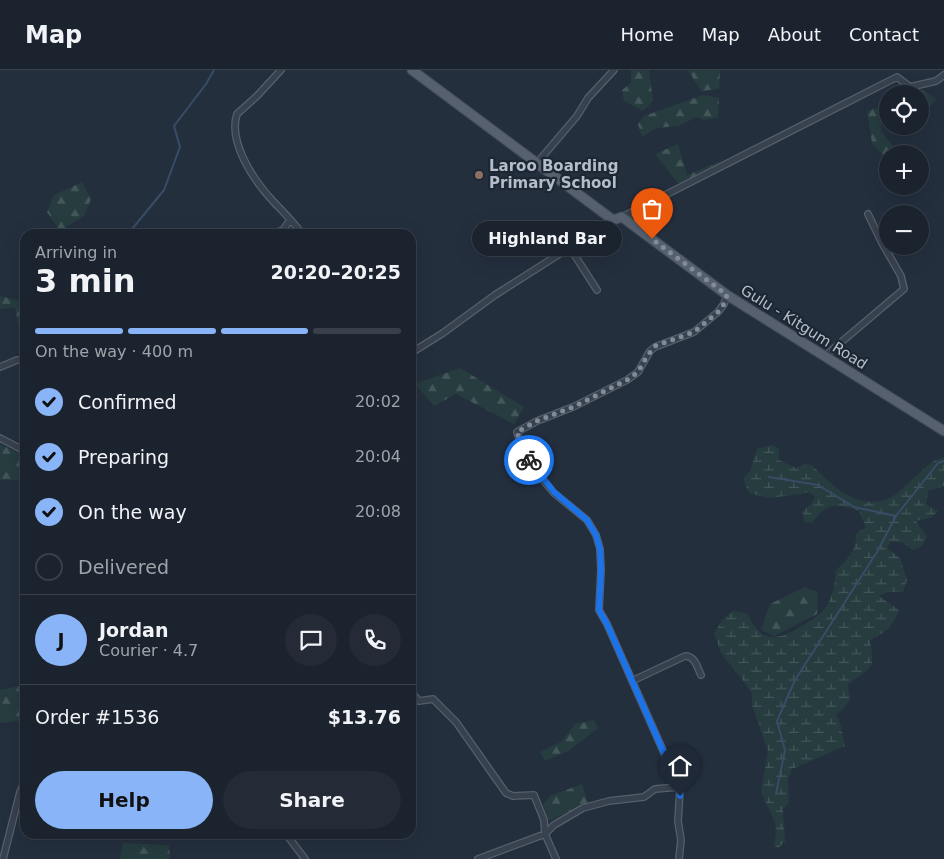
<!DOCTYPE html>
<html lang="en">
<head>
<meta charset="utf-8">
<style>
	body { margin:0; font-family:"DejaVu Sans",sans-serif; background:#242b36; color:#f1f3f6; height:100vh; display:flex; flex-direction:column; font-size:19px; white-space:nowrap }
	* { box-sizing:border-box; margin:0 }
	p { font-size:16px; color:#a0a4aa }
	.icon { flex:none; width:28px; height:28px; fill:none; stroke:currentColor; stroke-width:2; stroke-linecap:round; stroke-linejoin:round }
	.map { position:relative; flex:1; overflow:hidden }
	.drawer { position:absolute; left:20px; top:159px; width:396px; height:610px; display:flex; flex-direction:column; background:#1b232e; border-radius:15px; box-shadow:0 5px 20px #0002,0 0 0 1px #39404a }
	.drawer>* { flex:none }
	.controls { position:absolute; left:879px; top:15px; display:grid; gap:10px }
	.controls a { display:grid; place-items:center; width:50px; height:50px; border-radius:50%; background:#1b232e; box-shadow:0 5px 20px #0002,0 0 0 1px #39404a; font-size:25px }
	.pin { position:absolute; display:grid; place-items:center; width:42px; height:42px; color:#fff; margin:-51px -21px; border-radius:50% 50% 50% 0; rotate:-45deg; box-shadow:0 0 5px #0007 }
	.pin .icon { rotate:45deg }
	.courier { position:absolute; display:grid; place-items:center; width:50px; height:50px; margin:-25px; border:4px solid #1a73e8; border-radius:50%; background:#fff; color:#222; box-shadow:0 1px 6px #0007 }
	.bubble { position:absolute; height:35px; border-radius:18px; background:#1b232e; box-shadow:0 5px 20px #0002,0 0 0 1px #39404a; font-size:16px; font-weight:800; line-height:35px; text-align:center }
	.headline em { font-style:normal; font-weight:800 }
	.headline div { display:flex; flex-direction:column-reverse }
	.headline { display:flex; align-items:center; justify-content:space-between; height:85px; padding:0 15px }
	h1 { font-size:32px; font-weight:800; line-height:38px }
	.bar { display:grid; grid-template-columns:repeat(4,1fr); gap:8px 5px; align-content:center; height:60px; padding:0 15px }
	.bar i { height:6px; border-radius:4px; background:#39404a }
	.bar .on { background:#8ab4f8 }
	.bar p { grid-column:span 4 }
	.line { display:flex; align-items:center; gap:12px; padding:0 15px; border-top:1px solid #39404a }
	.line div { flex:1 }
	.round { display:grid; place-items:center; flex:none; width:52px; height:52px; border-radius:26px; background:#242b36 }
	ol { padding:0 15px; list-style:none }
	li { display:flex; align-items:center; gap:15px; height:55px }
	li p { margin-inline-start:auto }
	li .icon { padding:5px; border-radius:50%; background:#8ab4f8; color:#111; stroke-width:4 }
	li:last-child { color:#a0a4aa }
	li i { width:28px; height:28px; border:2px solid #39404a; border-radius:50% }
	.button { display:flex; gap:10px; margin-top:auto; padding:10px 15px }
	.button a { flex:1; height:58px; border-radius:30px; background:#8ab4f8; color:#111; font-size:20px; font-weight:800; line-height:58px; text-align:center }
	.button a+a { background:#242b36; color:#f1f3f6 }
	header { display:flex; align-items:center; gap:30px; box-sizing:border-box; height:70px; padding:0 25px; background:#1b232e; border-bottom:1px solid #39404a }
	header strong { font-size:24px }
	nav { display:flex; gap:28px; margin-inline-start:auto; font-size:18px }
	.map>svg:first-child { display:block }
	.forest { fill:url(#forest-firs) }
	.wetland { fill:url(#wetland-marsh) }
	.lines { fill:none; stroke-linecap:round; stroke-linejoin:round }
	.stream { stroke:#394c67; stroke-width:2 }
	.street-casing { stroke:#565f6c; stroke-width:8 }
	.primary-casing { stroke:#414a57; stroke-width:11 }
	.street { stroke:#38414e; stroke-width:5.5 }
	.primary { stroke:#56606e; stroke-width:9 }
	.done { stroke:#828b98; stroke-width:5; stroke-dasharray:0 9 }
	.route { stroke:#1a73e8; stroke-width:6 }
	.education-dot { fill:#8d6e63; stroke:#1d2633; stroke-width:2 }
	.labels { text-anchor:middle; dominant-baseline:central; stroke-width:4.5; stroke-linejoin:round; paint-order:stroke }
	.poi-label { font-size:15px; font-weight:bold; fill:#b4bcc9; stroke:#1d2633; text-anchor:start }
	.street-label { font-size:15px; fill:#b4bcc9; stroke:#1d2633 }
</style>
</head>
<body>
<header>
<strong>Map</strong>
<nav><a>Home</a><a>Map</a><a>About</a><a>Contact</a></nav>
</header>
<div class="map">
<svg width="944" height="789" viewBox="0 0 944 789">
	<defs>
		<pattern id="forest-firs" width="22" height="20" patternUnits="userSpaceOnUse" patternTransform="scale(1.25)"><rect width="22" height="20" fill="#263c3f"/><path d="M5 1l3.5 6h-7zM16 11l3.5 6h-7z" fill="#435659"/></pattern>
		<pattern id="wetland-marsh" width="20" height="14" patternUnits="userSpaceOnUse" patternTransform="scale(1.25)"><rect width="20" height="14" fill="#263c3f"/><path d="M1 5h8M5 5V1M11 12h8M15 12V8" fill="none" stroke="#435659"/></pattern>
	</defs>
	<rect width="100%" height="100%" fill="#242f3e"/>
	<path class="forest" d="M631,0H649L653,31L643,41L624,31L622,20L631,13Z
		M688,0H720L719,19L701,21Z
		M916,15L936,29L920,49V24H911Z
		M703,25L719,28L718,48L703,50L696,47L679,56L656,58L642,67L638,54L644,46Z
		M887,34V51L881,53V62L896,79L891,84H888L886,88L872,73L867,41Z
		M678,74L687,105L719,92L722,101L680,116L655,84Z
		M82,112L91,129L84,146L60,161L47,142L54,125Z
		M0,226L25,232V274L22,275L15,238L0,239Z
		M460,298L524,337L514,354L456,324L434,336L415,314Z
		M0,374L20,384L19,410H0Z
		M805,517L818,523L817,544L774,566L761,560L770,534Z
		M25,615V650L0,653V620Z
		M594,650L598,658L570,680L545,691L540,682L561,672L575,654Z
		M582,714L588,733L549,751L543,735L550,726Z
		M123,773L169,775L170,789H120Z"/>
	<path class="wetland" d="M772,375L779,379V390L796,398L804,394L812,395C833,417 862,445 895,425C901,421 907,414 913,409C923,400 930,391 944,387V416L928,421L926,434L938,441L932,447L916,451L927,467L922,476L913,480L904,473L891,471L887,478L900,488L907,510L903,522H887L879,526L899,540C892,558 887,561 870,570C876,605 870,595 848,615L850,629L843,639L836,644L840,653L845,676L792,699L788,710L789,732L783,740L785,772L778,778L774,776L776,762L775,752L761,722L768,681L752,635V623L741,608L721,583L714,564L722,550L732,541L747,543C761,573 775,572 802,556C810,551 820,545 826,537C833,526 835,512 836,500C848,489 857,481 856,464L866,457L859,441C837,434 828,431 813,452L805,453L802,442L812,433L815,427L809,422L801,424L768,428L749,423L743,409L750,401L757,379Z"/>
	<g class="lines">
		<path class="stream" d="M128,164L164,120L180,77L174,56L206,14L214,0
			M769,407L818,415L854,437L896,446
			M776,724L785,680L777,651L795,610L877,482L896,446L938,393L944,391"/>
		<g class="street-casing">
			<path id="street" d="M281,0L257,26L237,44C228,72 253,109 271,129C281,140 293,151 302,164
				M537,93L577,46L588,28L614,0
				M622,147L897,7L910,17L936,11L944,5
				M273,164L283,160L290,150
				M570,178L597,220
				M411,283L443,263L495,225L613,150
				M826,285L904,219L901,206L882,173L868,144
				M0,297L17,290H25
				M0,368L25,381
				M632,611L685,586C695,586 697,597 701,605
				M411,622L419,631L433,629L456,652L506,723L513,726L534,725L544,750L545,764L556,789
				M286,764L305,789
				M3,789L20,722L23,715
				M478,789L545,764L554,755L583,738L609,731L644,727L655,719L679,717
				M679,789L681,770L678,751L680,719L607,554L599,540L601,500L600,479L596,465L587,450L554,423L539,405L521,376L517,362L537,351L573,337L627,310L638,302L650,281L655,277L694,262L718,242L724,234L727,225"/>
		</g>
		<g class="primary-casing">
			<path id="primary" d="M412,0L613,150L622,147L727,225L944,361"/>
		</g>
		<use href="#street" class="street"/>
		<use href="#primary" class="primary"/>
	</g>
	<g class="lines">
		<path class="done" d="M529,390L521,376L517,362L537,351L573,337L627,310L638,302L647,286L655,276L694,262L718,242L724,234L727,225L652,169"/>
		<path class="route" d="M529,390L554,422L587,450L596,465L600,479L601,500L599,540L607,554L679,717L680,726"/>
	</g>
	<circle class="education-dot" cx="479" cy="105" r="5"/>
	<g class="labels">
		<g class="poi-label">
			<text x="489" y="96">Laroo Boarding<tspan x="489" dy="17">Primary School</tspan></text>
		</g>
		<g class="street-label">
			<text transform="translate(804 257) rotate(32)">Gulu - Kitgum Road</text>
		</g>
	</g>
</svg>
<div class="controls">
<a><svg class="icon" aria-label="locate" viewBox="0 0 24 24"><circle cx="12" cy="12" r="6"/><path d="M12 2v4M12 18v4M2 12h4M18 12h4"/></svg></a>
<a>+</a>
<a>−</a>
</div>
<div class="pin" style="left:652px;top:169px;background:#ea580c"><svg class="icon" aria-label="bag" viewBox="0 0 24 24"><path d="M5 8h14l-1 12H6zM9 8a3 3 0 0 1 6 0"/></svg></div>
<div class="pin" style="left:680px;top:726px;background:#1f2937"><svg class="icon" aria-label="home" viewBox="0 0 24 24"><path d="M3 11l9-7 9 7M6 9v11h12V9"/></svg></div>
<div class="courier" style="left:529px;top:390px"><svg class="icon" aria-label="bike" viewBox="0 0 24 24"><circle cx="6" cy="16" r="4"/><circle cx="18" cy="16" r="4"/><path d="M6 16l4-8h5l3 8M10 8l3 8H6M13 5h3"/></svg></div>
<div class="bubble" style="left:472px;top:151px;width:150px">Highland Bar</div>
<section class="drawer">
<div class="headline"><div><h1>3 min</h1><p>Arriving in</p></div><em>20:20–20:25</em></div>
<div class="bar"><i class="on"></i><i class="on"></i><i class="on"></i><i></i><p>On the way · 400 m</p></div>
<ol>
<li><svg class="icon" aria-label="check" viewBox="0 0 24 24"><path d="M5 12l5 5 9-10"/></svg>Confirmed<p>20:02</p></li>
<li><svg class="icon" aria-label="check" viewBox="0 0 24 24"><path d="M5 12l5 5 9-10"/></svg>Preparing<p>20:04</p></li>
<li><svg class="icon" aria-label="check" viewBox="0 0 24 24"><path d="M5 12l5 5 9-10"/></svg>On the way<p>20:08</p></li>
<li><i></i>Delivered</li>
</ol>
<div class="line" style="height:90px"><b class="round" style="background:#8ab4f8;color:#111">J</b><div><b>Jordan</b><p>Courier · 4.7</p></div><a class="round"><svg class="icon" aria-label="chat" viewBox="0 0 24 24"><path d="M4 5h16v11H9l-5 4z"/></svg></a><a class="round"><svg class="icon" aria-label="phone" viewBox="0 0 24 24"><path d="M5 4h4l2 5-3 2q2 4 5 5l2-3 5 2v4C11 20 4 13 5 4z"/></svg></a></div>
<div class="line" style="height:65px"><div>Order #1536</div><b>$13.76</b></div>
<div class="button"><a>Help</a><a>Share</a></div>
</section>
</div>
</body>
</html>
